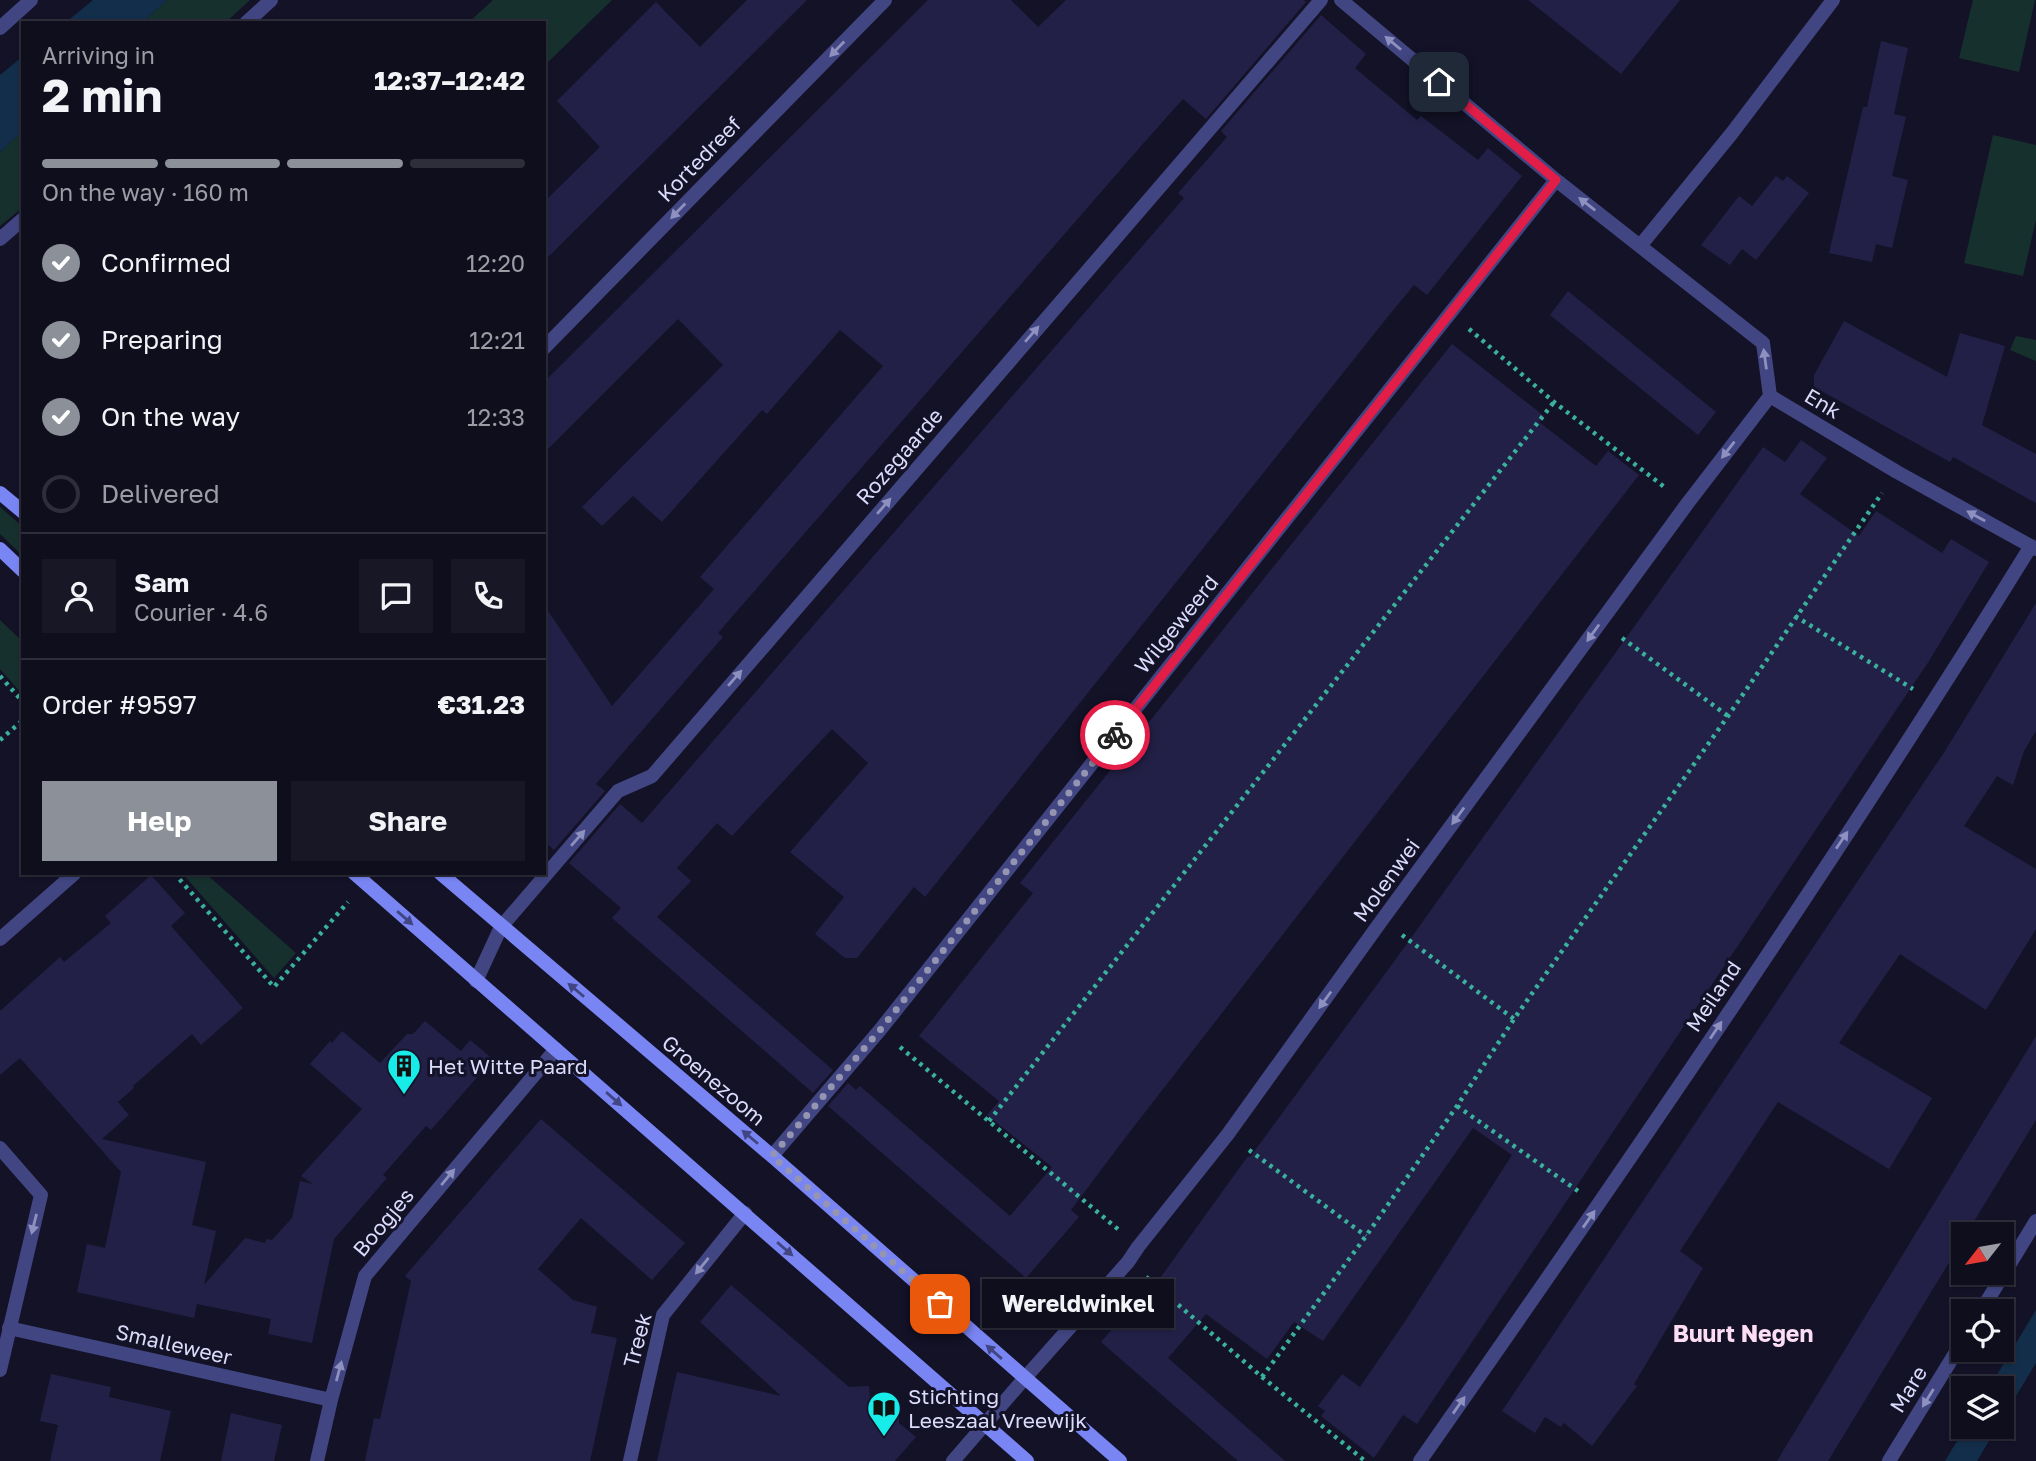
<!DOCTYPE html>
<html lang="en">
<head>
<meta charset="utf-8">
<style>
	body { margin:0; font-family:"Golos Text",sans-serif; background:#171726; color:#f1f3f6; height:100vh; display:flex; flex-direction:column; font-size:26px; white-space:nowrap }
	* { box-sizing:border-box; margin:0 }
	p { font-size:23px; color:#9b9ca4 }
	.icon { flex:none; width:38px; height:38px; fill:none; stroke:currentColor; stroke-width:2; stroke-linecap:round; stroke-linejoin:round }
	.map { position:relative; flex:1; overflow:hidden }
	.details { position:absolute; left:21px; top:21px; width:525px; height:854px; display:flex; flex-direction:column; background:#0e0e1d; border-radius:0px; box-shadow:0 2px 5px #0004,0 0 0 2px #2e2e3b }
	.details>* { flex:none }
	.needle { width:46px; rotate:239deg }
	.fabs { position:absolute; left:1951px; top:1222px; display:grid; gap:14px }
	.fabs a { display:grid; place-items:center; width:63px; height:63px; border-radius:0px; background:#0e0e1d; box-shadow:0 2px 5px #0004,0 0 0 2px #2e2e3b; font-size:35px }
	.pin { position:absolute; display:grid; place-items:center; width:60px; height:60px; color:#fff; margin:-30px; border-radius:14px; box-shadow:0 4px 10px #0006 }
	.courier { position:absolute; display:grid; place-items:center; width:70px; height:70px; margin:-35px; border:5px solid #e11d48; border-radius:50%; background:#fff; color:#222; box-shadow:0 2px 9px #0007 }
	.bubble { position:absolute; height:49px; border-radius:0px; background:#0e0e1d; box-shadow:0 2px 5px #0004,0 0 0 2px #2e2e3b; font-size:23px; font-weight:700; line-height:49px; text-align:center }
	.head em { font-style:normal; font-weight:700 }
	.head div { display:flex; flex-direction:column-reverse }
	.head { display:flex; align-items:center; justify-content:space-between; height:119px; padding:0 21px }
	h1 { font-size:46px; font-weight:700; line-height:52px }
	.bar { display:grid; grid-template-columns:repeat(4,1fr); gap:10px 7px; align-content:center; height:84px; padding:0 21px }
	.bar i { height:9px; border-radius:5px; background:#2e2e3b }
	.bar .on { background:#8c9099 }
	.bar p { grid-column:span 4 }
	.line { display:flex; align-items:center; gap:18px; padding:0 21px; border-top:2px solid #2e2e3b }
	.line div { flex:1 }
	.round { display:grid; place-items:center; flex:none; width:74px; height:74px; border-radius:0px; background:#171726 }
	ol { padding:0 21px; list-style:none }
	li { display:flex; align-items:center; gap:21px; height:77px }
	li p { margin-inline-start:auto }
	li .icon { padding:7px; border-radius:50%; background:#8c9099; color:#fff; stroke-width:4 }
	li:last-child { color:#9b9ca4 }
	li i { width:38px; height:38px; border:4px solid #2e2e3b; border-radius:50% }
	.action { display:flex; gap:14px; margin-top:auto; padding:14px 21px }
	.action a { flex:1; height:80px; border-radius:0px; background:#8c9099; color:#fff; font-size:28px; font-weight:700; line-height:80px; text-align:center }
	.action a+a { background:#171726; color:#f1f3f6 }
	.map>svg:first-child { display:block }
	.green { fill:#16312d }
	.water { fill:#132e4a }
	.building { fill:#232047 }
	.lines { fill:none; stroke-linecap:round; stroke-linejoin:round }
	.path { stroke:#3ab19c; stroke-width:4.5; stroke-dasharray:3.5 5; stroke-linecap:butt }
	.street { stroke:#414682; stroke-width:14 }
	.secondary { stroke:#7a85f4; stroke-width:14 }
	.oneway { fill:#8e90bf }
	.oneway2 { fill:#414683 }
	.done { stroke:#9595b1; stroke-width:7; stroke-dasharray:0 12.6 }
	.route { stroke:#e11d48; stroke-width:9 }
	.labels { text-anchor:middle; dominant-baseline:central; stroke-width:6; stroke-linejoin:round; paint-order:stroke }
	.street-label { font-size:21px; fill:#dbdbfc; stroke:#131227 }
	.poi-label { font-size:21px; fill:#dbdbfc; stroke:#131227; text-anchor:start }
	.neighbourhood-label { font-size:23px; font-weight:bold; fill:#fcddf4; stroke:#131227 }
</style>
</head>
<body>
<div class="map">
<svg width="2036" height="1461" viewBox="0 0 2036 1461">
	<rect width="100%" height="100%" fill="#131227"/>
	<path class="green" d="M167,0H250L225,23H142Z
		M493,0H612L544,66V23H468Z
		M1973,0H2035L2019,72L1959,58Z
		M23,131V207L0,226V152Z
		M1993,135L2036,145V220L2023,276L1964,263Z
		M2016,336L2036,340V361L2010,350Z
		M0,507L23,527V556L0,534Z
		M0,620L23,642V695L0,669Z
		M182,873H205L296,953L274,978Z"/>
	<path class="water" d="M93,0H167L142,23H65Z
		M23,56V131L0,152V75Z
		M2036,1310V1363L2002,1419V1388H1989Z
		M1966,1426H1998L1977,1461H1945Z"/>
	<path class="building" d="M747,0H807L544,261V202L600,147L557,101L656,2L700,47Z
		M928,0H1011L1038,27L1066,0H1304L1306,2L1206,119L1183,99L1141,146L718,633L723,637L596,784L605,791L554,850L544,841V605L612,706L714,589L700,577L883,366L840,330L767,414L762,410L662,522L633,496L602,526L582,507L723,365L678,319L544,453V382Z
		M1528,0H1680L1621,74Z
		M1321,15L1366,54L1355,68L1417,120L1421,116L1478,160L1488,148L1522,176L1427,295L1414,285L1386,319L925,897L914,887L857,958H845L815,934L844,897L790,852L868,763L832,729L732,836L717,823L677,868L691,881L657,917L833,1070L813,1093L612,918L621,908L569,863L620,804L642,823L1184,198L1178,193L1227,137L1221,131Z
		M1881,41L1908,48L1894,114L1906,117L1892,176L1908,180L1892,248L1876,244L1872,262L1829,253L1863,107H1867Z
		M1776,176L1783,181L1787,176L1809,193L1756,260L1742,249L1730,265L1701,245L1739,196L1752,206Z
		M1568,291L1716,412L1698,435L1550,315Z
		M1844,321L1947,377L1960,333L2005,346L1982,425L2036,454V503L1953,457L1950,462L1814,387V375Z
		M1452,344L1544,416L1539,422L1596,466L1608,451L1639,475L1122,1142L1071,1210L1079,1217L1026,1278L828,1106L848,1083L856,1090L860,1086L1010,1216L1052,1167L987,1115L999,1101L919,1036L1033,893L1020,883Z
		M1801,440L1827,458L1800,494L1859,536L1876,511L1942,553L1951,539L1989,562L1929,661L1417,1424L1403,1415L1374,1458L1321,1416L1325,1411L1318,1406L1342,1374L1360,1387L1404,1323L1512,1155L1473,1128L1323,1341L1294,1322L1267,1359L1206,1314L1168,1358L1285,1461H1238L1101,1342L1121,1319L1127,1324L1248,1156L1250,1157L1393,963L1763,447L1785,462Z
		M2036,603V731L2024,751L2013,785L1997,776L1964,826L2036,869V929L1986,1010L1900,954L1839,1043L1932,1098L1889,1169L1778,1102L1680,1251L1703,1268L1634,1384L1637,1386L1592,1446L1564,1423L1561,1427L1545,1417L1535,1433L1502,1411L1945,751Z
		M151,875L185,913L171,926L243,1008L201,1045L192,1034L133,1086L134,1088L118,1102L129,1115L102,1139L206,1162L192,1225L216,1231L204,1285L245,1238L265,1243L266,1239L272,1240L292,1218L300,1181L313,1184L301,1176L362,1109L310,1064L330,1041L332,1043L342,1031L380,1063L407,1034H413L425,1021L461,1051L470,1040L493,1059L431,1130L426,1126L383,1175L387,1178L334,1239L312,1343L268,1334L271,1319L197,1304L194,1318L77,1292L87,1244L105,1248L121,1172L20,1058L0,1075V1011L60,957L64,962L111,923L105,916Z
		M2036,1036V1120L1976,1218L1966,1234H1964V1238L1828,1461H1777Z
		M541,1119L685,1243L652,1280L581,1218L538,1269L573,1300L597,1307L591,1333L617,1338L590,1461H365L374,1418L380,1419L397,1344L411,1281L405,1276Z
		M731,1285L849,1387L869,1386L871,1412L899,1411V1423L916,1437L895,1461H657L677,1372L781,1396L700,1322Z
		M51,1374L111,1387L109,1397L171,1411L160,1461H50L58,1425L40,1421Z
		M231,1413L282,1425L274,1461H221Z"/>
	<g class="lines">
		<path class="path" d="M1469,329L1554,402L1667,489
			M1795,616L1913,689
			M1622,638L1728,716
			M0,676L23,702
			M0,740L23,720
			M174,873L274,987L348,902
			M1402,935L1514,1019
			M900,1047L1119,1230
			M1457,1106L1578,1191
			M989,1121L1554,402
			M1249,1150L1366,1236
			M1146,1277L1262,1377L1365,1461
			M1262,1377L1366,1236L1457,1106L1514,1019L1728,716L1882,493"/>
		<path class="street" d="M1341,0L1556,180L1763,343L1770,396L1897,472L2036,549
			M246,23L271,0
			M0,28L31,0
			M0,239L23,219
			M1640,246L1732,133L1833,0
			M544,348L885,0
			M0,939L75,873
			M476,981L501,927L618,791L652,776L1321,0
			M0,1148L41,1195L0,1370
			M772,1156L880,1030L1556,180
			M1981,1311L2036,1221
			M9,1328L331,1400
			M317,1461L331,1400L365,1276L556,1049
			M630,1461L663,1315L745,1213
			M953,1461L1024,1379L1128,1262L1138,1247L1228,1134L1382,920L1687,504L1770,396
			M1420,1461C1630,1161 1838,858 2031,546
			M1889,1461L1964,1339"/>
		<path class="secondary" d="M0,493L23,512
			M0,549L23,571
			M354,873L1027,1461
			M440,873L772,1156L1120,1461"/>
	</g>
	<defs><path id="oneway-solid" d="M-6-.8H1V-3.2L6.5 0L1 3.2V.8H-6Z" transform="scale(1.75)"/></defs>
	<g class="oneway">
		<use href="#oneway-solid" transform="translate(1393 43) rotate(-140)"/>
		<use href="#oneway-solid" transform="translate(837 49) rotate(134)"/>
		<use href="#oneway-solid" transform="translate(1587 204) rotate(-142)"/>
		<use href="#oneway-solid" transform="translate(678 211) rotate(134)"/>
		<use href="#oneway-solid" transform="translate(1032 334) rotate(-49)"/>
		<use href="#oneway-solid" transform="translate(1765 359) rotate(-98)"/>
		<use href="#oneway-solid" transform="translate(1728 450) rotate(128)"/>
		<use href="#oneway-solid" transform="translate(884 506) rotate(-49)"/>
		<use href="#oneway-solid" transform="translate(1976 516) rotate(-151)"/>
		<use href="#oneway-solid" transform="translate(1593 633) rotate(126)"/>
		<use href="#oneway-solid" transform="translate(735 678) rotate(-49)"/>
		<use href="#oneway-solid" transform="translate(1458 816) rotate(126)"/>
		<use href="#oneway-solid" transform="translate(578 838) rotate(-49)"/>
		<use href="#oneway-solid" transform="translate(1842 840) rotate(-56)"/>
		<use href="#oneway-solid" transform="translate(1325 1000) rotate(126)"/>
		<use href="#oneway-solid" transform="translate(1716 1030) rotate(-56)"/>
		<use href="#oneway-solid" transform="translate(448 1177) rotate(-50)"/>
		<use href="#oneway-solid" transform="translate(1589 1219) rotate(-55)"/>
		<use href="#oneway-solid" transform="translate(34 1224) rotate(104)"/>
		<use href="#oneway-solid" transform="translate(702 1266) rotate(129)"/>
		<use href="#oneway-solid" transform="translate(339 1371) rotate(-75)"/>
		<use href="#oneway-solid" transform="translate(1928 1398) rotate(122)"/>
		<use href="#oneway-solid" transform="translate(1459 1405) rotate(-55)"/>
	</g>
	<g class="oneway2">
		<use href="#oneway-solid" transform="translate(405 918) rotate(41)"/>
		<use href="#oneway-solid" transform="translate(576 990) rotate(-140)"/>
		<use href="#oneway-solid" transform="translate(614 1099) rotate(41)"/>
		<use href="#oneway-solid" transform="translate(750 1137) rotate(-140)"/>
		<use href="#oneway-solid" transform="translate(785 1249) rotate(41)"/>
		<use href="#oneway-solid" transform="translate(994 1352) rotate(-139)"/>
	</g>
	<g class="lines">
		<path class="done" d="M940,1304L772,1156L880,1030L1115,735"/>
		<path class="route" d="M1115,735L1556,180L1439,82"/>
	</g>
	<defs>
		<g id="building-pin" transform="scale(1.75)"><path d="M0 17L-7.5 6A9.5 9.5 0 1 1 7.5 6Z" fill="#17ece9" stroke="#131227"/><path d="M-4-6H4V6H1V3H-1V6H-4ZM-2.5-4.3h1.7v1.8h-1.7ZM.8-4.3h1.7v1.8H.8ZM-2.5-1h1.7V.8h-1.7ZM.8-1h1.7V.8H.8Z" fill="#111"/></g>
		<g id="library-pin" transform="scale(1.75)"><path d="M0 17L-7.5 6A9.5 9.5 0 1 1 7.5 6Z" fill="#17ece9" stroke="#131227"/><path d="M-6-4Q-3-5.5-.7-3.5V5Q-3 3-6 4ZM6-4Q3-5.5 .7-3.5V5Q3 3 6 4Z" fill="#111"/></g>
	</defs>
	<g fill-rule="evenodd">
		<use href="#building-pin" x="404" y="1066"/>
		<use href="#library-pin" x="884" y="1408"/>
	</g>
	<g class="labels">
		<g class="street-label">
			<text transform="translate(699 159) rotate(-46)">Kortedreef</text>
			<text transform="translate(1823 403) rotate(31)">Enk</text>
			<text transform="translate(899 456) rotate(-49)">Rozegaarde</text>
			<text transform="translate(1176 624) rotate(-51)">Wilgeweerd</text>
			<text transform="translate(1386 880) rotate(-54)">Molenwei</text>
			<text transform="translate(1713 996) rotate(-56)">Meiland</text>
			<text transform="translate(714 1080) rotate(40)">Groenezoom</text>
			<text transform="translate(383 1222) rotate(-50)">Boogjes</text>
			<text transform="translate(637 1340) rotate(-75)">Treek</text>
			<text transform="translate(174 1344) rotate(13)">Smalleweer</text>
			<text transform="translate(1908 1389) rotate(-58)">Mare</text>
		</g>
		<g class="poi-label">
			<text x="428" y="1066">Het Witte Paard</text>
			<text x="908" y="1396">Stichting<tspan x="908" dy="24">Leeszaal Vreewijk</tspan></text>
		</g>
		<g class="neighbourhood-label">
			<text x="1743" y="1333">Buurt Negen</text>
		</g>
	</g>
</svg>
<div class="fabs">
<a><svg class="needle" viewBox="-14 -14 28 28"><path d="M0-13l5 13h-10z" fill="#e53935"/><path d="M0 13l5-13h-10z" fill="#9b9ca4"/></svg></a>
<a><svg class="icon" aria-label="locate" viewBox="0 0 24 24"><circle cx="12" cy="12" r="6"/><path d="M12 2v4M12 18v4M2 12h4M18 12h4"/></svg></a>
<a><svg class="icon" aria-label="layers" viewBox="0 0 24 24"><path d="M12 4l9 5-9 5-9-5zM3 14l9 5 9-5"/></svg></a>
</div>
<div class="pin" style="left:940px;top:1304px;background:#ea580c"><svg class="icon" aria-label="bag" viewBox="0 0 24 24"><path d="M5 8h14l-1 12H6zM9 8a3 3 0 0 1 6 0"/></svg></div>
<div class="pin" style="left:1439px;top:82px;background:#1f2937"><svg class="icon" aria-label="home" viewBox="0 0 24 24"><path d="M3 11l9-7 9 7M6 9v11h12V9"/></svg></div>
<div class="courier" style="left:1115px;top:735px"><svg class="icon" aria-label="bike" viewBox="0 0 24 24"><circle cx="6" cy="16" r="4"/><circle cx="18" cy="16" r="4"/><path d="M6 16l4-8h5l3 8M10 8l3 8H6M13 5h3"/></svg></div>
<div class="bubble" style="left:982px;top:1279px;width:192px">Wereldwinkel</div>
<section class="details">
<div class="head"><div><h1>2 min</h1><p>Arriving in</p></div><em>12:37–12:42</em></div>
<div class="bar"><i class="on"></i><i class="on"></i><i class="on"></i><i></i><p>On the way · 160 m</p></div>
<ol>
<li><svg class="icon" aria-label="check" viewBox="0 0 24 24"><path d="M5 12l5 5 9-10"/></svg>Confirmed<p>12:20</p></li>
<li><svg class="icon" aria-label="check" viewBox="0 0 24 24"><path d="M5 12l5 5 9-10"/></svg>Preparing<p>12:21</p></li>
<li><svg class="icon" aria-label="check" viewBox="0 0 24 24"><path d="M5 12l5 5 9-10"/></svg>On the way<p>12:33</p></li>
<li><i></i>Delivered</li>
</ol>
<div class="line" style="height:126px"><a class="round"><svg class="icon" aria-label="person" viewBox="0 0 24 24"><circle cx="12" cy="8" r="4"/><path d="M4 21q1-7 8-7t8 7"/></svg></a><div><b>Sam</b><p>Courier · 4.6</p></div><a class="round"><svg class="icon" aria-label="chat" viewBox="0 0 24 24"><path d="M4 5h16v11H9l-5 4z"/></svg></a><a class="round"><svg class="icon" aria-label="phone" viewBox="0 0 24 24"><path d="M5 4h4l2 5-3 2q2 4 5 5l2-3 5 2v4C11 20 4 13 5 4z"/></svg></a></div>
<div class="line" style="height:91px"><div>Order #9597</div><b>€31.23</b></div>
<div class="action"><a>Help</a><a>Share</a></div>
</section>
</div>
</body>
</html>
